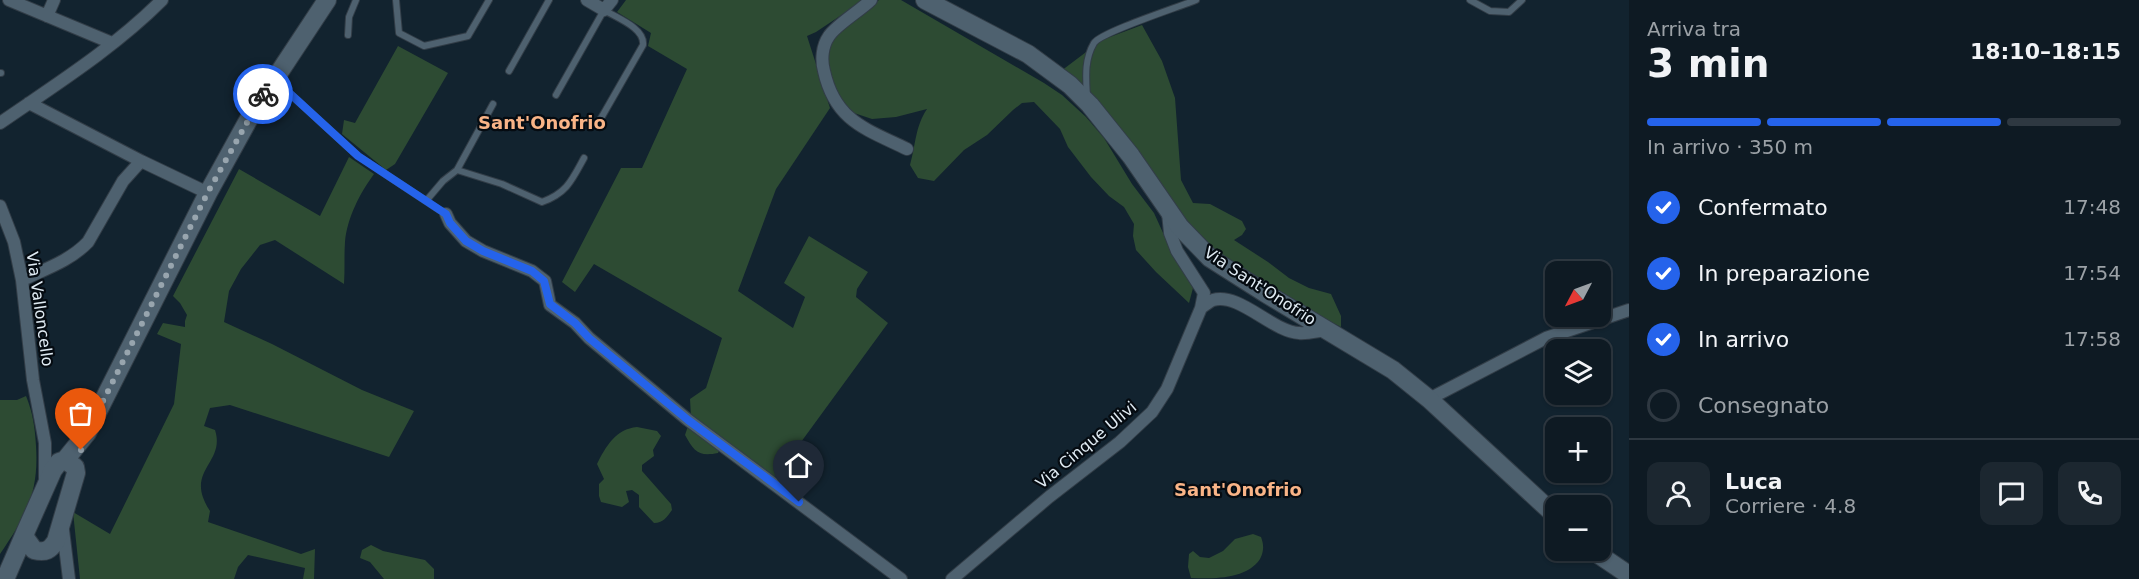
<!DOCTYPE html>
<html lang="it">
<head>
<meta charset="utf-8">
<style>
	body { margin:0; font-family:"DejaVu Sans",sans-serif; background:#1c2730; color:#f1f3f6; height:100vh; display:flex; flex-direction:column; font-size:22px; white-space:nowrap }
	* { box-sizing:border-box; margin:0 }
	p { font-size:20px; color:#9ba1a6 }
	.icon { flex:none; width:33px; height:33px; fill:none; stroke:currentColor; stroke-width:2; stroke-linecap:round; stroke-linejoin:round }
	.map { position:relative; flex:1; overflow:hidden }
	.side { display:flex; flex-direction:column; background:#0e1a23; width:510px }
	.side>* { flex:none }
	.needle { width:39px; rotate:229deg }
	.fabs { position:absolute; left:1545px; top:261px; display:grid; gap:12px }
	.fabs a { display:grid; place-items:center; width:66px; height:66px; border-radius:12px; background:#0e1a23; box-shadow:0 2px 4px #0004,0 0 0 2px #2e3841; font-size:30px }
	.pin { position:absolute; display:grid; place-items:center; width:51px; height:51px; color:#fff; margin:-62px -26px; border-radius:50% 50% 50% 0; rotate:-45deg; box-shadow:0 0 6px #0007 }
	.pin .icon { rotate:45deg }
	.courier { position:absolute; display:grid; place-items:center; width:60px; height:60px; margin:-30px; border:4px solid #2563eb; border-radius:50%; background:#fff; color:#222; box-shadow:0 2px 8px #0007 }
	.summary em { font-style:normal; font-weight:800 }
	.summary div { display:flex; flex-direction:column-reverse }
	.summary { display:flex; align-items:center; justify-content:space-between; height:102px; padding:0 18px }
	h1 { font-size:39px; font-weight:800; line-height:45px }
	.bar { display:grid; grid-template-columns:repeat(4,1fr); gap:9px 6px; align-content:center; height:72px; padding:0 18px }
	.bar i { height:8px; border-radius:4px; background:#2e3841 }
	.bar .current { background:#2563eb }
	.bar p { grid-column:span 4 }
	.line { display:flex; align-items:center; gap:15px; padding:0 18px; border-top:2px solid #2e3841 }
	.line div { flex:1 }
	.round { display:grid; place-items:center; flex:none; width:63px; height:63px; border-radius:12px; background:#1c2730 }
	ol { padding:0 18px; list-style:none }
	li { display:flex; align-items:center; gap:18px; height:66px }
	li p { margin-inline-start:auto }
	li .icon { padding:6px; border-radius:50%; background:#2563eb; color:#fff; stroke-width:4 }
	li:last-child { color:#9ba1a6 }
	li i { width:33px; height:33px; border:3px solid #2e3841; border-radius:50% }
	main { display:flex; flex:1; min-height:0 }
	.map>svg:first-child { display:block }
	.green { fill:#2d4b33 }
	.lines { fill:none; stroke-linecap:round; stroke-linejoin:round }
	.lane-casing { stroke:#323d47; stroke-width:8 }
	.street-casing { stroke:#323d47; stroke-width:14 }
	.secondary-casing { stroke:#323d47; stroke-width:20 }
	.lane { stroke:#4e616f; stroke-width:6 }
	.street { stroke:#4e616f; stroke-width:12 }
	.secondary { stroke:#4e616f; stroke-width:18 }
	.done { stroke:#98a5ae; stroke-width:6; stroke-dasharray:0 10.8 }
	.route { stroke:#2563eb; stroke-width:8 }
	.labels { text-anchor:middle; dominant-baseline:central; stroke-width:4.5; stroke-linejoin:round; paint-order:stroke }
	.street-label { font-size:16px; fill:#e0ebf3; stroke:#050b11 }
	.neighbourhood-label { font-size:18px; font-weight:bold; fill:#f9b487; stroke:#050b11 }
</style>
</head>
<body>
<main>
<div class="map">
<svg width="1629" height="579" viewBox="0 0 1629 579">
	<rect width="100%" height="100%" fill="#12232f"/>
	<path class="green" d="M626,0H864L816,32L807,36L830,108L776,189L738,291L793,328L805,297L784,283L809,236L868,272L857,289L856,297L888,323L774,479L723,442L718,453C698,457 694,451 685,435L691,417L690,399L706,388L722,338L594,264L575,292L562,282L621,168H642L687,69L648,46L651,33L617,12Z
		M879,0H901L1044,83L1062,95L1086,117L1104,138L1132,184L1154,213L1169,246L1193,288L1189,303L1156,272L1136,250L1133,236L1134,224L1124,207L1109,196L1091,177L1068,147L1060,129L1034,102L1022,103L1013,110L987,135L964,150L934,181L918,178L910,165C916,144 915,127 927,109L896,117L872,119L848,111L828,88L822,57L842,28Z
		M1142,25L1162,61L1175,98L1181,180L1193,203L1210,204L1242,221L1246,229L1242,235L1234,240L1268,262L1289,278L1309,288L1331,294L1341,316V327L1271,291L1208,250L1061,71L1102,40Z
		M398,46L448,73L395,164L386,170L342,134L344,120L355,123Z
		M349,157L374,174C360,193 347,218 345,242C344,256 345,270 344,284L275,240L260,245L241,269L229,291L224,322L272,344L362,390L414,411L389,457L230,405L210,408L204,426L215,430C226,464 183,470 210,511L208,522L301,554L315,549L314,579H303L305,568L248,555L238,567L234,579H80L73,512L110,534L174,404L181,344L157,334L163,323L185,327V321L187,315L180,303L173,296L239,169L320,216Z
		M26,396C33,413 35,428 36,446C39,493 26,516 0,554V400H17Z
		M637,427L657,431L661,436L653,450L654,456L642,465V471L671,504L672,510C667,517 663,523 654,523L639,507V495L632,490L626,491L629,502L622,507L601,502L599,496V484L604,479L597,464C606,446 616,429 637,427Z
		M1253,534L1261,537C1264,545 1264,551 1260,559C1247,579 1214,579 1191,578L1188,567L1189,554L1193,551L1200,557L1209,558L1223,551L1235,539Z
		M371,545L383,551L425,560L434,569V579H384L370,562L360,558L362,550Z"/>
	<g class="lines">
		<g class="lane-casing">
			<path id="lane" d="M396,0L399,33L424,46L468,36L489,0
				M1470,0L1490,11L1509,12L1522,0
				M348,35L349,17L356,0
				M509,71L549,0
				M0,73H1
				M276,81L358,156L447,215
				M556,95L604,10C617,18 645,28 643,45L600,120
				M1087,97C1086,78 1084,60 1094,43C1101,32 1179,7 1196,0
				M457,170L493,104
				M426,201L443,181L457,170L502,184L542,202C567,193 572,180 584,158"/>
		</g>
		<g class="street-casing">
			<path id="street" d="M9,0L112,43
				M587,0L604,10L612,0
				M871,0C861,10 836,25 829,36C822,46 821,60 824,71C835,121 866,129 907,149
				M47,16L54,0
				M29,103L141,161L208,193
				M0,123C55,85 114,48 162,0
				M0,206L14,242L22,280L33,380L45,443V481
				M1168,213L1170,233L1177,251L1204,293L1201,308C1205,305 1209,302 1213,300C1239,292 1273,332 1299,333C1307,334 1318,331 1327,330
				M446,214L450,223L466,241L483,251L532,271L545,281L550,305L575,323L589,338L688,420L901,579
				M22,280C45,269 70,261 88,242L123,181L141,161
				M1429,399L1546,338L1629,310
				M63,530L69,579
				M952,579L1049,497L1120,442L1152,412L1167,389L1201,308"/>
		</g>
		<g class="secondary-casing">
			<path id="secondary" d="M925,0L1028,54L1070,85L1090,105L1131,156L1180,227L1210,258L1265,293L1393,370L1429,399L1556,516
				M65,460L87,433L208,193L251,115L327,0
				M65,460L75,467L76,473L56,541C50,550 46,553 34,550L26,539L25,533L53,470L59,462Z
				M1592,550L1629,575
				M6,577L25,533"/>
		</g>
		<use href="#lane" class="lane"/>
		<use href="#street" class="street"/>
		<use href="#secondary" class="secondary"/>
	</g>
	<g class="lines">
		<path class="done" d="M81,450L87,433L208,192L263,94"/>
		<path class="route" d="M263,94L273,78L358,156L446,214L450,223L466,241L483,251L532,271L544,281L550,304L575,323L589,338L688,420L799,502"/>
	</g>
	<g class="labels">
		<g class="street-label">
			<text transform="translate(1260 286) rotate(33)">Via Sant'Onofrio</text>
			<text transform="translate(40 309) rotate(82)">Via Valloncello</text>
			<text transform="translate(1086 445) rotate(-40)">Via Cinque Ulivi</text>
		</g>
		<g class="neighbourhood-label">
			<text x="542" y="122">Sant'Onofrio</text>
			<text x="1238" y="489">Sant'Onofrio</text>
		</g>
	</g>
</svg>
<div class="fabs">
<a><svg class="needle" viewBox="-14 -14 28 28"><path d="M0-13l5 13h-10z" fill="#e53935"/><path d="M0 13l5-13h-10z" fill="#9ba1a6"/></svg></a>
<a><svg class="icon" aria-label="layers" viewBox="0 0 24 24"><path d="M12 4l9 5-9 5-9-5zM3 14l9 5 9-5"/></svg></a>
<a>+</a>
<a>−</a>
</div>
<div class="pin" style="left:81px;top:450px;background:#ea580c"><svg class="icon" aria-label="bag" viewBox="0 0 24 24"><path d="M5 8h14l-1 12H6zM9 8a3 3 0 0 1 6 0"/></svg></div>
<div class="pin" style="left:799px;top:502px;background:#1f2937"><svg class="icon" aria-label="home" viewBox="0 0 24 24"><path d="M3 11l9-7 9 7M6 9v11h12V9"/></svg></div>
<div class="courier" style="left:263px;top:94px"><svg class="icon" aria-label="bike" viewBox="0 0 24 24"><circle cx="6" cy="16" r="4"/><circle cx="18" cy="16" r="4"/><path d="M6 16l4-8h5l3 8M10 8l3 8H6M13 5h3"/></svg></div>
</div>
<section class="side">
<div class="summary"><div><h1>3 min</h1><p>Arriva tra</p></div><em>18:10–18:15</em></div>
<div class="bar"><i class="current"></i><i class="current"></i><i class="current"></i><i></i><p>In arrivo · 350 m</p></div>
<ol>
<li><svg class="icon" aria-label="check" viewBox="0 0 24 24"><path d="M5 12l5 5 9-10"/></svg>Confermato<p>17:48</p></li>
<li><svg class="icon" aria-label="check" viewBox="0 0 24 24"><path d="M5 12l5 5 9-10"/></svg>In preparazione<p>17:54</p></li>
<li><svg class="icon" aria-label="check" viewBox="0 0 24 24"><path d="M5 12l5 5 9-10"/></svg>In arrivo<p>17:58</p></li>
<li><i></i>Consegnato</li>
</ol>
<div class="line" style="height:108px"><a class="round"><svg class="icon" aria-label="person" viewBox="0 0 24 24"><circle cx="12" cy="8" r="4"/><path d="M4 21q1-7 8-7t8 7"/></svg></a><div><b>Luca</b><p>Corriere · 4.8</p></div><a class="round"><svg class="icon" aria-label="chat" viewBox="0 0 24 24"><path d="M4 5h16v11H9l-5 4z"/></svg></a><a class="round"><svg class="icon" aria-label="phone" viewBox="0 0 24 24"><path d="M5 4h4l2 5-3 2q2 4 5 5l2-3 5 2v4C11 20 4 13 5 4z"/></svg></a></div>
</section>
</main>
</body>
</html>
